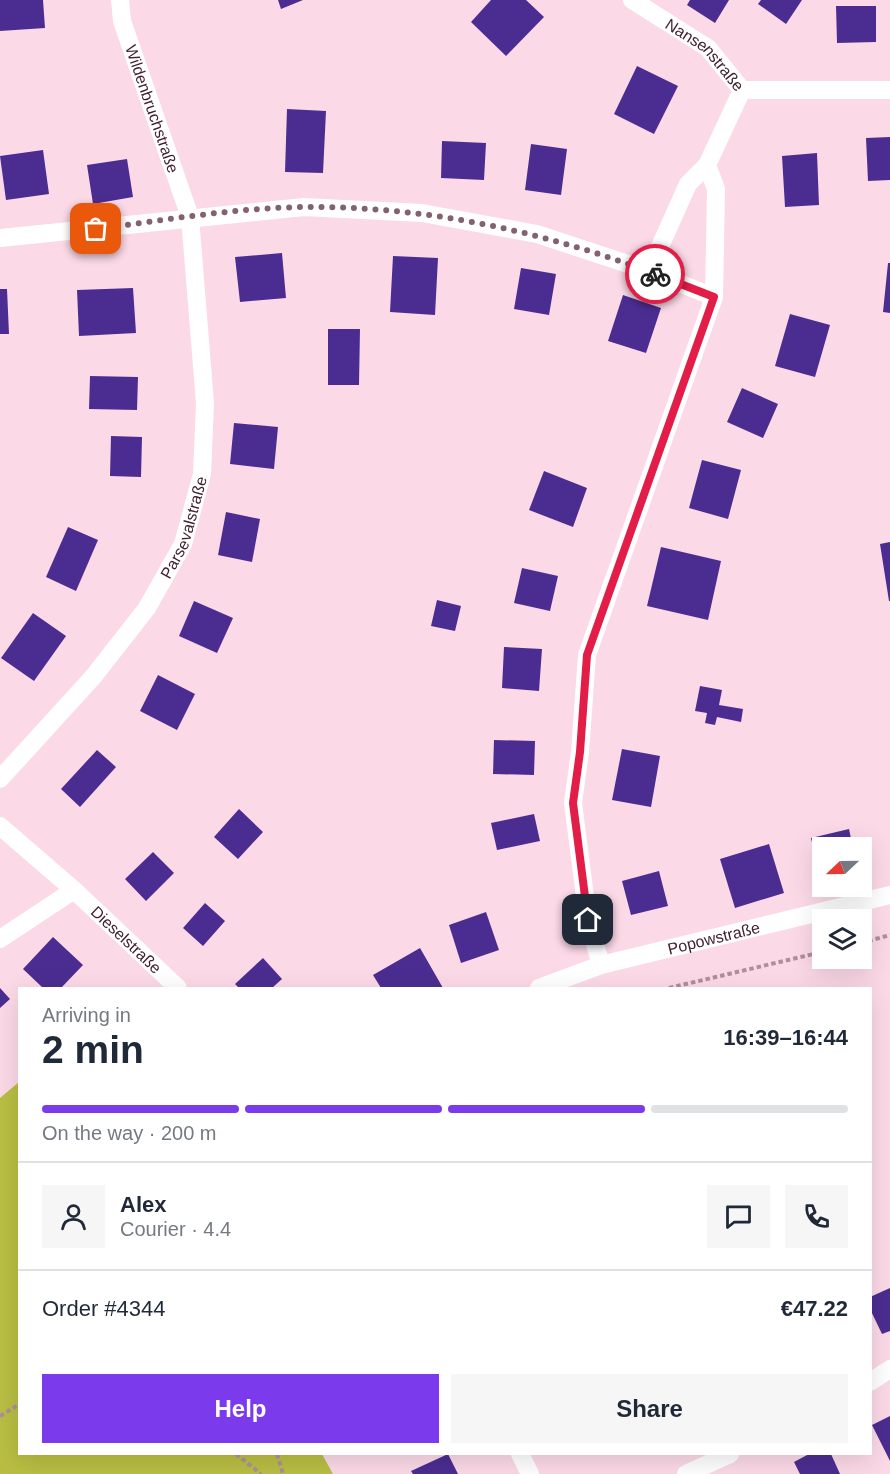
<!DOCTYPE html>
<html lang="en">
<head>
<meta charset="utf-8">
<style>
	body { margin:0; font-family:Helvetica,sans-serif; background:#f6f6f7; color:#1f2937; height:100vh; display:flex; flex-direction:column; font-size:22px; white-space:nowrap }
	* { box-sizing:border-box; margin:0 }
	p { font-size:20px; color:#747a83 }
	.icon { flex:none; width:33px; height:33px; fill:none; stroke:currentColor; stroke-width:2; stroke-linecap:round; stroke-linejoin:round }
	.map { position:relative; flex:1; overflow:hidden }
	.details { position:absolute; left:18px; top:987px; width:854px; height:468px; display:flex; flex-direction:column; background:#fff; border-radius:0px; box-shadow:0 6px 24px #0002 }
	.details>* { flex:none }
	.needle { width:39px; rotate:248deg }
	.buttons { position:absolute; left:812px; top:837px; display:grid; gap:12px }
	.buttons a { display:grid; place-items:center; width:60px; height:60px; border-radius:0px; background:#fff; box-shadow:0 6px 24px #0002; font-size:30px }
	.pin { position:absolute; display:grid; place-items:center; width:51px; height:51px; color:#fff; margin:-26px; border-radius:12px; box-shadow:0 3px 9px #0006 }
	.courier { position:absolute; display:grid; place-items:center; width:60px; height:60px; margin:-30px; border:4px solid #e11d48; border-radius:50%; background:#fff; color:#222; box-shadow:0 2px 8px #0007 }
	.summary em { font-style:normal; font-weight:700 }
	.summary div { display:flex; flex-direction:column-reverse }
	.summary { display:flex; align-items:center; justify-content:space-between; height:102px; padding:0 24px }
	h1 { font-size:39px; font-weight:700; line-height:45px }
	.bar { display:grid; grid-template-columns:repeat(4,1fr); gap:9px 6px; align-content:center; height:72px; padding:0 24px }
	.bar i { height:8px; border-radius:4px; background:#e0e1e3 }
	.bar .current { background:#7c3aed }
	.bar p { grid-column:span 4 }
	.line { display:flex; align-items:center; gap:15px; padding:0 24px; border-top:2px solid #e0e1e3 }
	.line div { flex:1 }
	.round { display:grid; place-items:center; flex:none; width:63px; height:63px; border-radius:0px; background:#f6f6f7 }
	.primary-button { display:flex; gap:12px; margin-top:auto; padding:12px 24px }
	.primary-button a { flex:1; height:69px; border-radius:0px; background:#7c3aed; color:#fff; font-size:24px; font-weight:700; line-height:69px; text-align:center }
	.primary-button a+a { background:#f6f6f7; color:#1f2937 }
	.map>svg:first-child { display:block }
	.green { fill:#b9be43 }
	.building { fill:#4b2d91 }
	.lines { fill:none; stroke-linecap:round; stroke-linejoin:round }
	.path { stroke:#b08e9c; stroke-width:4; stroke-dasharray:4.5 3; stroke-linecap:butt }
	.minor { stroke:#fff; stroke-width:18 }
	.done { stroke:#826170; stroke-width:6; stroke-dasharray:0 10.8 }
	.route { stroke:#e11d48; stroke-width:8 }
	.labels { text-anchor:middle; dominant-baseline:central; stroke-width:6; stroke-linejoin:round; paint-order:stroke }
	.street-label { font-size:16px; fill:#412130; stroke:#fff }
</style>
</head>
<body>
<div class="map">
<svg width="890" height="1474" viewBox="0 0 890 1474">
	<rect width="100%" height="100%" fill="#fcd9e7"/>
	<path class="green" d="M19,1082L20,1454H322L333,1474H0V1098Z"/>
	<path class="building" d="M0,0H43L45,28L0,31Z
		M278,0H303L281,9Z
		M491,0H526L544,17L506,56L471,22Z
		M690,0H729L715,23L687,5Z
		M761,0H802L786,24L758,4Z
		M836,6H876V42L837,43Z
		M637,66L678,86L654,134L614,114Z
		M287,109L326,111L323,173L285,172Z
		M890,137V180L868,181L866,138Z
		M442,141L486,143L484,180L441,178Z
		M531,144L567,149L561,195L525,190Z
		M43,150L49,194L6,200L0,156Z
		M817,153L819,205L785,207L782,156Z
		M127,159L133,197L93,204L87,165Z
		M282,253L286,298L240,302L235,257Z
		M393,256L438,258L435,315L390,312Z
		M888,263H890V313L883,312Z
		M521,268L556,274L549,315L514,309Z
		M133,288L136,333L79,336L77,290Z
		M0,289H7L9,334H0Z
		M623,295L661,308L646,353L608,341Z
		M790,314L830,325L815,377L775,366Z
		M328,329H360L359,385H328Z
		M90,376L138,377L137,410L89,409Z
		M742,388L778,404L763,438L727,422Z
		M234,423L278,427L274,469L230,464Z
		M111,436L142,437L141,477L110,476Z
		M702,460L741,470L728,519L689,508Z
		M544,471L587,488L573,527L529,510Z
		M226,512L260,519L252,562L218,555Z
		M68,527L98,540L76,591L46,577Z
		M890,542V601H889L880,544Z
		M661,547L721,561L708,620L647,606Z
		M522,568L558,576L550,611L514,603Z
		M437,600L461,606L455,631L431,626Z
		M194,601L233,618L217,653L179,636Z
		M33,613L66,636L34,681L1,658Z
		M504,647L542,649L539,691L502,688Z
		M158,675L195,694L177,730L140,711Z
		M700,686L722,690L719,705L743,709L741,722L717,717L715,725L705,723L707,713L695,711Z
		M494,740L535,741L534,775L493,774Z
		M622,749L660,756L651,807L612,800Z
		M97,750L116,767L80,807L61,789Z
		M239,809L263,832L238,859L214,837Z
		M534,814L540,841L497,850L491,823Z
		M849,829L853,848H822L821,881L811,838Z
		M769,844L784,893L735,908L720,859Z
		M153,852L174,873L146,901L125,879Z
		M659,871L668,906L631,915L622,881Z
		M205,903L225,921L203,946L183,928Z
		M486,912L499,950L461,963L449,925Z
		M53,937L83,965L61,988H43L23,969Z
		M420,948L443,988H381L373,975Z
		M263,958L282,979L272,988H239L235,984Z
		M0,988L10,999L0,1008Z
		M890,1288V1331L882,1334L870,1309V1297Z
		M890,1416V1461L872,1425Z
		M448,1454L458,1474H413L411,1471Z
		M809,1454H831L840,1474H800L794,1462Z"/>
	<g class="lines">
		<path class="path" d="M861,943L890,935
			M669,988L822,952
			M0,1416L20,1404
			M236,1454L261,1474
			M277,1454L283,1474"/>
		<g class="minor">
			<path id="s1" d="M632,0L708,48L742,90H890"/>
			<path d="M0,238L304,207L422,213L537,234L649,271L714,297"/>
			<path d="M649,271L688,184L707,165"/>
			<path id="s2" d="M0,779L93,677L147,608L183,544L202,474L205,403L190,217L122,21L120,0"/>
			<path id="s3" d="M0,826L74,890L178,988"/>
			<path d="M0,939L74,890"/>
			<path d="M601,965L588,920L573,803L580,752L587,655L714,297L716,189L707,165L742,90"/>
			<path id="s4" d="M539,988L601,965L890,895"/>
			<path d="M870,1382L890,1369"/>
			<path d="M520,1454L530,1474"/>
			<path d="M686,1474L730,1454"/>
		</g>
	</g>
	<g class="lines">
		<path class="done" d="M96,229C165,220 235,208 304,207C424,206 544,231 655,274"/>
		<path class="route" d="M588,920L573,803L580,752L587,655L714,297L655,274"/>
	</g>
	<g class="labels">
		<g class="street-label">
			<text stroke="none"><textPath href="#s1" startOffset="92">Nansenstraße</textPath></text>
			<text transform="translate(152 109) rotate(71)">Wildenbruchstraße</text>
			<text stroke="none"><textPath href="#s2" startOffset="315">Parsevalstraße</textPath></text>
			<text stroke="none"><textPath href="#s4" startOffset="182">Popowstraße</textPath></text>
			<text stroke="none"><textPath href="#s3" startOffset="170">Dieselstraße</textPath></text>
		</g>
	</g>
</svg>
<div class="buttons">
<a><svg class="needle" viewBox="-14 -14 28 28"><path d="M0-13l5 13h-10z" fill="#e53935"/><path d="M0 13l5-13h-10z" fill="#747a83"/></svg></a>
<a><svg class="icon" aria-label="layers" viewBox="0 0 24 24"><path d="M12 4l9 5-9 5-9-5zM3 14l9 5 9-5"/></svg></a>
</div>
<div class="pin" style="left:96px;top:229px;background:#ea580c"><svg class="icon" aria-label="bag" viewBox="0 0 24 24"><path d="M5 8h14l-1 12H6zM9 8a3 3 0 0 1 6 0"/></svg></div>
<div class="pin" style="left:588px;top:920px;background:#1f2937"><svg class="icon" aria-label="home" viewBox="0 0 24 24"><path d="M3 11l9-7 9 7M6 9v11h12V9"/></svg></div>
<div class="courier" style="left:655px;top:274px"><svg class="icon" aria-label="bike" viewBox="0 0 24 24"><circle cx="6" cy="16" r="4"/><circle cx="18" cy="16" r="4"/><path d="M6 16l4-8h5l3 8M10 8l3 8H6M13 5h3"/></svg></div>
<section class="details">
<div class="summary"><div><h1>2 min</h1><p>Arriving in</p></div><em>16:39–16:44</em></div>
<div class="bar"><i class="current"></i><i class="current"></i><i class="current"></i><i></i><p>On the way · 200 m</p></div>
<div class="line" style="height:108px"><a class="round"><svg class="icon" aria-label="person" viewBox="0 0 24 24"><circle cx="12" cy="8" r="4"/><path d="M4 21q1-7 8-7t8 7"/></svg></a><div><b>Alex</b><p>Courier · 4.4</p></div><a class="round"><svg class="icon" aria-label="chat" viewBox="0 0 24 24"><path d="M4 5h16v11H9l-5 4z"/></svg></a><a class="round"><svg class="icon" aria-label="phone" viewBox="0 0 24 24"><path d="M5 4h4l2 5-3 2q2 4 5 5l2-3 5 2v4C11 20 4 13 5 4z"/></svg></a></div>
<div class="line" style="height:78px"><div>Order #4344</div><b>€47.22</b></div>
<div class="primary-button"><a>Help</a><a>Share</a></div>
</section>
</div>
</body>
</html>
